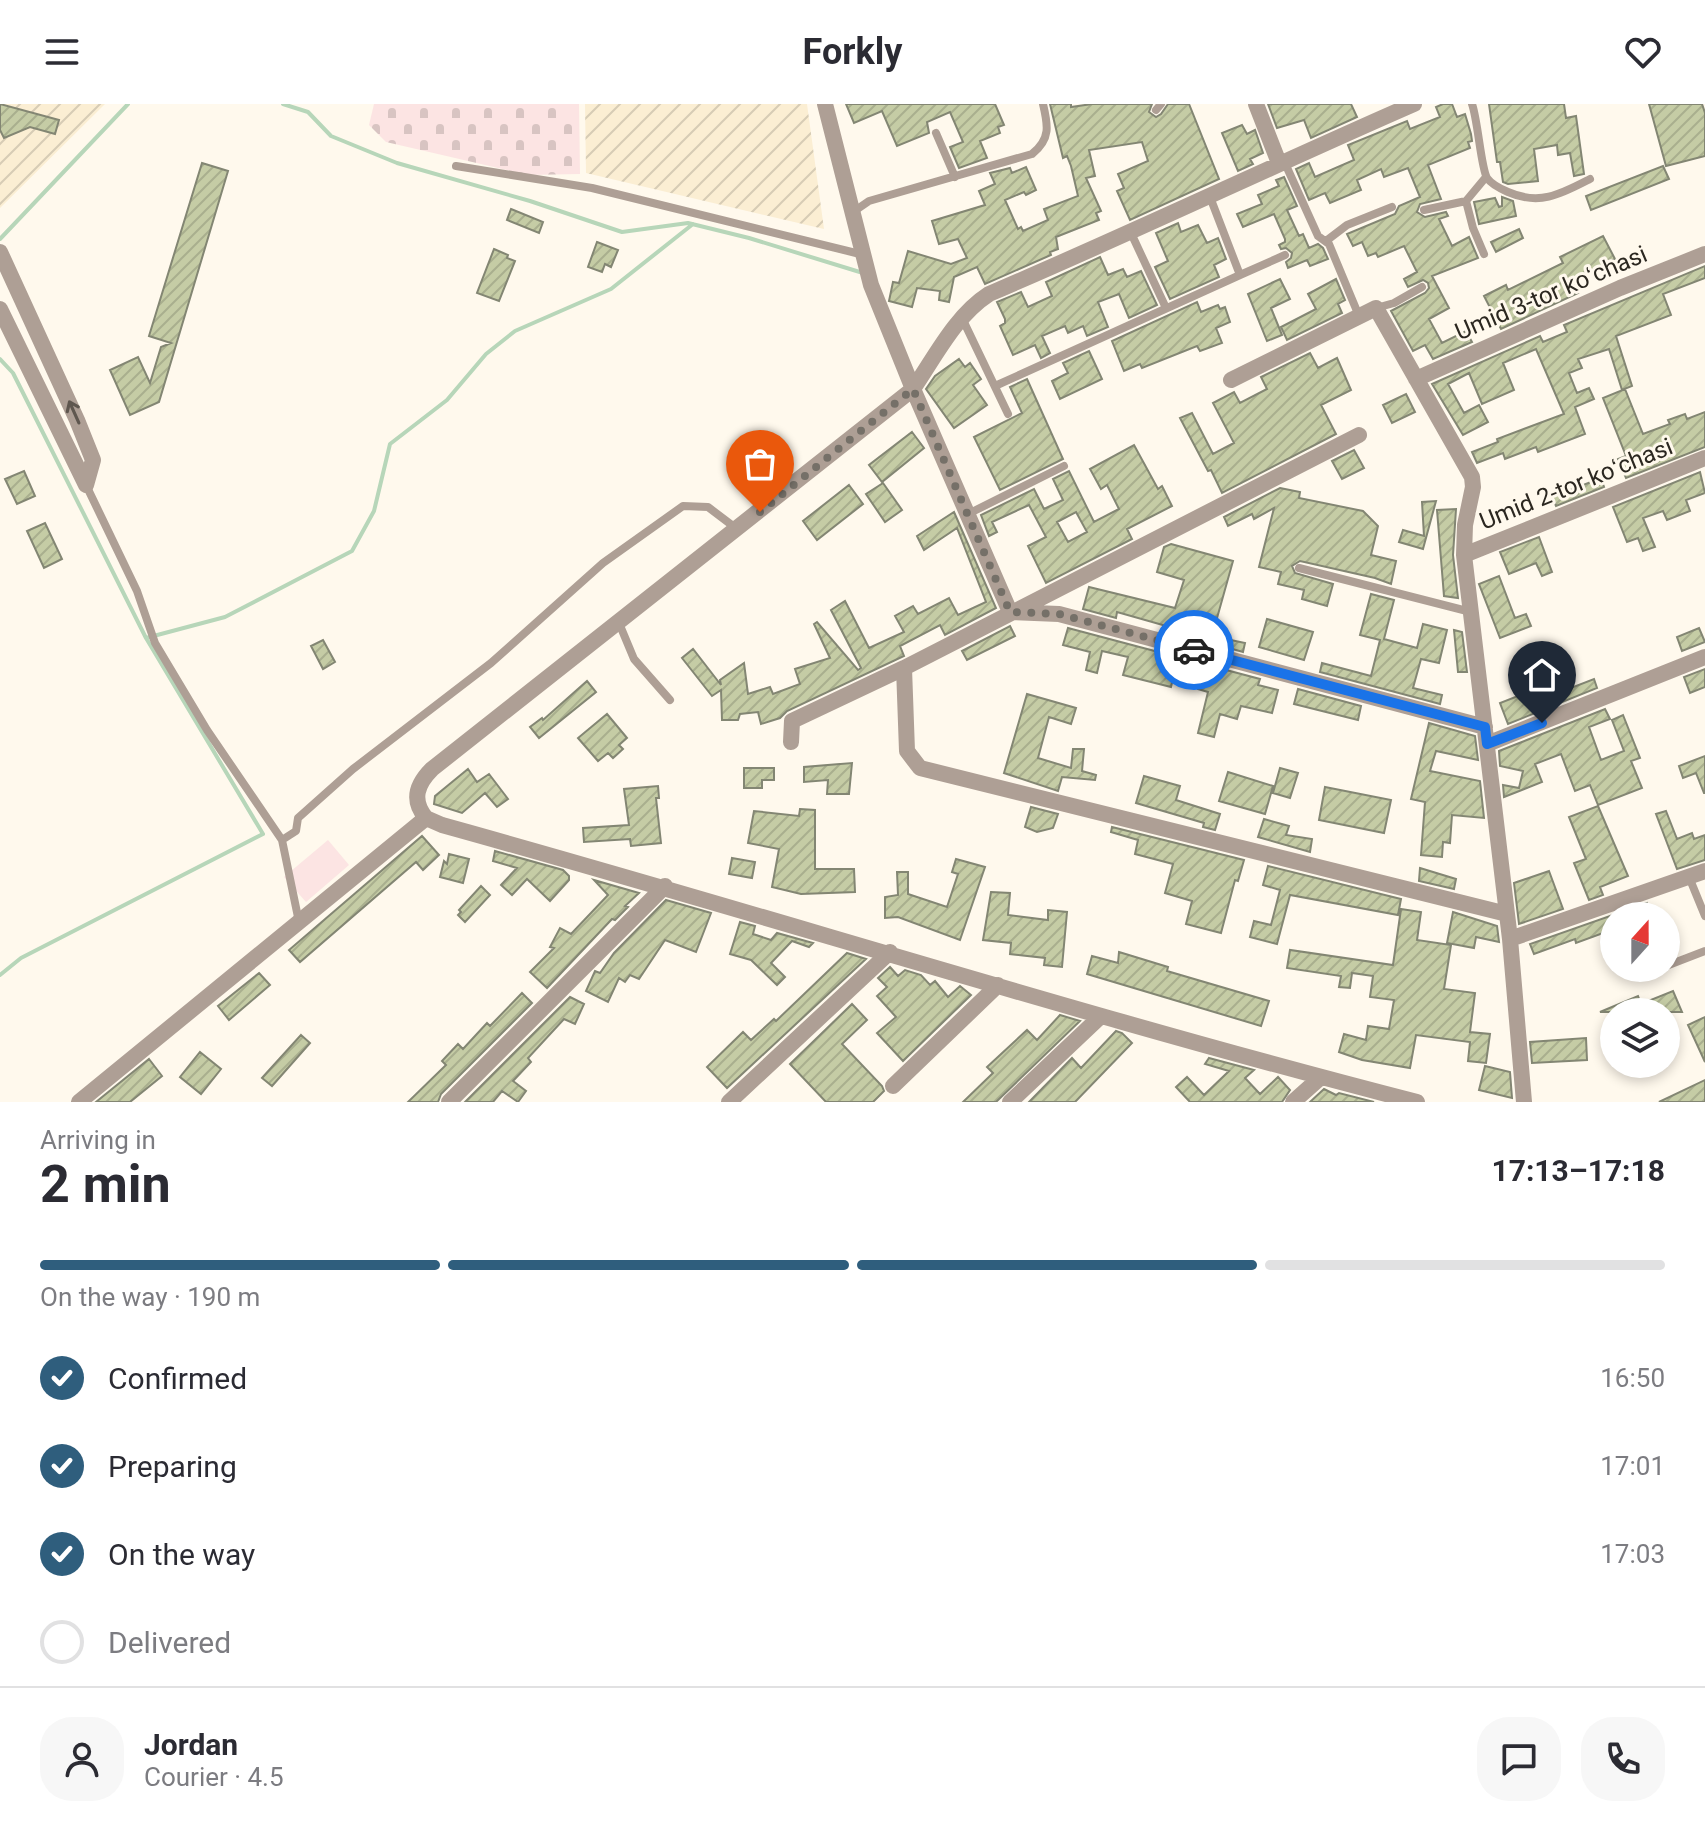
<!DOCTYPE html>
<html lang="en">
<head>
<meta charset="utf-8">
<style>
	body { margin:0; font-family:Roboto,sans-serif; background:#f7f7f7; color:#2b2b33; height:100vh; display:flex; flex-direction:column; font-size:30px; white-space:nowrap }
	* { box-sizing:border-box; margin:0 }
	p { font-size:26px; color:#7c7c81 }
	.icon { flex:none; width:44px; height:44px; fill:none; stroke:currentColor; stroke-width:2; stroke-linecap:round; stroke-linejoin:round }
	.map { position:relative; height:998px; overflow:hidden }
	.details { display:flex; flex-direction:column; background:#fff; flex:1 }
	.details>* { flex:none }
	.needle { width:52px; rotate:21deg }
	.fabs { position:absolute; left:1600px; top:798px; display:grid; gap:16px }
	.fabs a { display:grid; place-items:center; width:80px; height:80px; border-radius:50%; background:#fff; box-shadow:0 4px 12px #0003; font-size:40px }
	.pin { position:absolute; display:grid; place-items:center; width:68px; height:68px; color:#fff; margin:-82px -34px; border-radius:50% 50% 50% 0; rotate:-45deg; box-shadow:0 0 8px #0007 }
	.pin .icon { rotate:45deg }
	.courier { position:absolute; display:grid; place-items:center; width:80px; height:80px; margin:-40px; border:6px solid #1a73e8; border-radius:50%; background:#fff; color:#222; box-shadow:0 2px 10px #0007 }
	.head em { font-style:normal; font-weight:700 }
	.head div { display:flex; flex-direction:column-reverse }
	.head { display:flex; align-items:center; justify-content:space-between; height:136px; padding:0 40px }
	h1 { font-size:52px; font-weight:700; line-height:60px }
	.bar { display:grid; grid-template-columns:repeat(4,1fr); gap:12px 8px; align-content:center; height:96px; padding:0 40px }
	.bar i { height:10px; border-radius:6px; background:#e1e1e2 }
	.bar .selected { background:#2f5e7d }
	.bar p { grid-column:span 4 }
	.line { display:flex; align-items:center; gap:20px; padding:0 40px; border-top:2px solid #e1e1e2 }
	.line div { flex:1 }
	.round { display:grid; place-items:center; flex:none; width:84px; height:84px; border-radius:32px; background:#f7f7f7 }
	ol { padding:0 40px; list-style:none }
	li { display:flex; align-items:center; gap:24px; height:88px }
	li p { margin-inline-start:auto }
	li .icon { padding:8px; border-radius:50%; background:#2f5e7d; color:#fff; stroke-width:4 }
	li:last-child { color:#7c7c81 }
	li i { width:44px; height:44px; border:4px solid #e1e1e2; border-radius:50% }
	header { display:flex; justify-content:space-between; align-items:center; height:104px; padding:0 40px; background:#fff; font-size:36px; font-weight:700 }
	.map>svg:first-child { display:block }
	.industrial { fill:url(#industrial-furrows) }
	.grass { fill:#fce4e3 }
	.cemetery { fill:url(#cemetery-stones) }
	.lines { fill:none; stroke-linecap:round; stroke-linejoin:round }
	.stream { stroke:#b7d6b9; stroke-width:4 }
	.building { fill:url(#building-hatch); stroke:#838673; stroke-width:2; fill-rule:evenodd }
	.service { stroke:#ae9f95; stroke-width:8 }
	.minor { stroke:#ae9f95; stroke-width:16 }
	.oneway { stroke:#5f574f }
	.done { stroke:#757068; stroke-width:8; stroke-dasharray:0 14.4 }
	.route { stroke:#1a73e8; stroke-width:10 }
	.labels { text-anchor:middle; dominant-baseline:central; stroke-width:6; stroke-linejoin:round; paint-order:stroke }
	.street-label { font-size:24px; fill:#2b2720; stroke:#fff9ed }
</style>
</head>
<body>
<header><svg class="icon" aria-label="menu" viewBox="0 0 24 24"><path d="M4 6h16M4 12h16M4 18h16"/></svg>Forkly<svg class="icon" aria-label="heart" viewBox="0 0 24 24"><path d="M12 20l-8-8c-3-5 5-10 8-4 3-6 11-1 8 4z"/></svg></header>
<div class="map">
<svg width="1705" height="998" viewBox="0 0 1705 998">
	<defs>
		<pattern id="industrial-furrows" width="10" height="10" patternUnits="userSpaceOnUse" patternTransform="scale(2)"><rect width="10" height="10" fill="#fbeed3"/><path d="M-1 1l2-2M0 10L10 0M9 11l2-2" fill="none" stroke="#d7ccb5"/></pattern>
		<pattern id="cemetery-stones" width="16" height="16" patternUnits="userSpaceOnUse" patternTransform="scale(2)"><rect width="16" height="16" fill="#fce4e3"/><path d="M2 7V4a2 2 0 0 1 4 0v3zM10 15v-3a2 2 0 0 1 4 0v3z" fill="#d8c4c2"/></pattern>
		<pattern id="building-hatch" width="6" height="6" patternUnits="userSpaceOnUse" patternTransform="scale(2)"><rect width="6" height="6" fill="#c5cca5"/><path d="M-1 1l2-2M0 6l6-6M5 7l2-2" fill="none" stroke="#a9af8e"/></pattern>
	</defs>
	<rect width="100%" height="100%" fill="#fff9ed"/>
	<path class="industrial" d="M0,0H105L0,104Z
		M585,0H807L824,125L586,69Z"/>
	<path class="grass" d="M328,736L349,761L306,798L284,773Z"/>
	<path class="cemetery" d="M374,0H579L580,70L528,71L386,38L369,21Z"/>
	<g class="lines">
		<path class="stream" d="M283,0L308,8L331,32L397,59L530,97L622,128L688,119L749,134L863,169
			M0,135L128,0
			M0,255L13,269L146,534
			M0,871L21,854L263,730L146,534L225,513L352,447L374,407L390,340L447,296L486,250L515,227L611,185L693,120"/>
	</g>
	<path class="building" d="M0,0L59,16L55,30L30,23L4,34L0,26Z
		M846,0H995L1004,21L998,23L1000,29L980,37L987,54L959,64L950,43L963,38L950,8L927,18L929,29L897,42L882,7L854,19Z
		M1050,0H1071V3L1092,0H1152L1149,8L1156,13L1161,10L1168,0H1189L1219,75L1130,116L1117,87L1124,84L1118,70L1148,57L1142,38L1089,46L1095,72L1086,74L1101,107L1096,109L1099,116L1056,133L1058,145L1050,148L1051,151L985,180L977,163L954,173L949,198L939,196L940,187L917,184L912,203L889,197L893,178L899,179L908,147L951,160L967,154L958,135L939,140L932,117L985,101L979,87L995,80L990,69L1010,64L1012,69L1026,63L1036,86L1026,91L1024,88L1005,96L1018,125L1021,123L1023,127L1048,116L1044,105L1078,92L1071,62L1067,52L1063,54Z
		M1268,0H1351L1357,13L1311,34L1304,16L1277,24Z
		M1443,0H1452L1457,13L1465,10L1471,30L1472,37L1468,38L1470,44L1428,61L1441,95L1420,100L1417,108L1425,113L1446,108L1448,112L1439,115L1452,142L1469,133L1478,154L1432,172L1449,204L1429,215L1442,239L1466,227L1472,238L1433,255L1425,241L1413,247L1391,207L1425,189L1429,184L1428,179L1423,176L1408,183L1404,175L1417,168L1404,142L1378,153L1376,149L1368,152L1362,138L1353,142L1347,130L1395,110L1399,102L1420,93L1408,64L1384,73L1381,65L1357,76L1361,86L1330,99L1325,89L1309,96L1296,65L1309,59L1315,73L1354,56L1348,41L1407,17L1410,25L1440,13L1436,3Z
		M1489,0H1564L1566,14L1576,12L1584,70L1574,72L1570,49L1558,51L1557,41L1534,45L1538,77L1508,80L1503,78L1500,58H1497Z
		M1649,0H1702L1705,9V52L1666,62Z
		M1242,21L1247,30L1255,26L1263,49L1250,55L1253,60L1238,67L1222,29Z
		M202,59L228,67L159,298L130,311L110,266L138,253L150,279L161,243L171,239L149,232Z
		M1663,62L1669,75L1591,106L1586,92Z
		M1284,73L1297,102L1287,106L1299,132L1303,130L1309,144L1318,140L1323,144L1328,155L1310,162L1307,156L1288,164L1286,158L1291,154L1292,149L1286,144L1281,145L1279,141L1285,138V135L1274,110L1243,123L1237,110L1262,100L1258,91L1279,82L1276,76Z
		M1502,93L1513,97L1516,112L1479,120L1474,98L1495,94L1499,103L1502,102Z
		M511,105L543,118L539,129L507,116Z
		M1178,119L1181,128L1198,121L1207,139L1218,134L1226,155L1214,161L1219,173L1170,195L1155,163L1168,157L1156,129Z
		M1519,125L1523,134L1496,148L1491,138Z
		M1603,132L1615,155L1571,176L1578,189L1501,225L1484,192L1506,181L1508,186L1563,159L1560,153Z
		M597,138L618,146L611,163L605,160L602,168L588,163Z
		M494,145L508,151L507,154L515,157L499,197L477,189Z
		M1100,153L1108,171L1123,165L1127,173L1141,167L1157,201L1129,214L1119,190L1098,198L1108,223L1087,232L1083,222L1068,229L1065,222L1042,232L1050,249L1041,254L1035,241L1013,251L1000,222L1005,219V215L997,198L1021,188L1028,203L1052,192L1046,178Z
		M1705,162V174L1663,190L1671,211L1616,232L1632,282L1622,286L1609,245L1578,255L1582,264L1569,269L1577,289L1589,284L1594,295L1575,303L1585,330L1538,348L1536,343L1505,355L1503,349L1477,359L1472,348L1498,338L1497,335L1564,310L1536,245L1503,259L1514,286L1482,300L1469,269L1448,280L1464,309L1479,301L1488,318L1463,331L1432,280L1540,232L1543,238L1567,228L1564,221Z
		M1280,175L1290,195L1271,204L1282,231L1267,237L1248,190Z
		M1336,175L1345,196L1338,200L1342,209L1287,236L1281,223L1316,205L1308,190Z
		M1197,198L1201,208L1218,201L1220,205L1225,203L1230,218L1216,224L1222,239L1200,247L1197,242L1142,264L1140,260L1124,267L1112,237Z
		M1089,247L1102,275L1060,295L1052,277L1068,269L1063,259Z
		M1310,249L1318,264L1337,254L1351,286L1321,301L1336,330L1222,389L1211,366L1208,367L1180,314L1192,309L1213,350L1234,339L1213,299L1234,288L1240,299L1267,285L1261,273Z
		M959,255L965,263L970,259L981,275L973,281L987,301L954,324L926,285L935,272Z
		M1027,275L1063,355L1000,386L974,333L1022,309L1010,283Z
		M1625,285L1643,330L1670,320L1668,316L1685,310L1687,315L1705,308V343L1626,374L1618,355L1626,352L1603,294Z
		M1406,290L1415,308L1392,319L1383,301Z
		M912,328L924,344L882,378L869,361Z
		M1134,341L1158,385L1162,382L1172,402L1127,425L1132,435L1046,479L1028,442L1046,433L1029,401L992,418L997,428L989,432L981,411L1034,385L1044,405L1063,396L1053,375L1069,367L1094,418L1119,405L1107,381L1101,385L1090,365ZM1076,408L1087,428L1068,438L1057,418Z
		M1354,346L1364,364L1342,375L1332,357Z
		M24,367L35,392L17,400L5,375Z
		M1700,368L1705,389L1686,396L1690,407L1667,416L1663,407L1643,414L1655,443L1643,447L1638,434L1627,438L1613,403Z
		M1601,374L1604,383L1556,402L1552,393Z
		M883,379L902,406L885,418L866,390Z
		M849,381L863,400L817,436L803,417Z
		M1280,384L1300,388L1299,394L1363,407L1378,422L1371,451L1396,457L1391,480L1375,474L1300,457L1292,462L1295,469L1333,480L1327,502L1302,495L1304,486L1278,480L1281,468L1259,463L1274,404L1254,415L1252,410L1228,422L1224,413Z
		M1436,397L1423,445L1399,438L1403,426L1424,432L1422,398Z
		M1456,405L1453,451L1458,494L1444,492L1437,406Z
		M954,408L996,504L945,531L940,521L900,542L904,552L787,607L780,614L761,620L758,608L740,610L738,616H722L721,586L712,592L682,554L693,545L721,581L720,576L744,559L748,590L770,583L773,590L800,580L795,565L830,554L814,520L817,518L858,566L861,564L831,506L845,497L869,544L904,528L895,512L913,502L918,510L949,494L958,511L986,498L957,424L924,446L917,432Z
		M45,419L62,455L44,464L27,427Z
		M1539,433L1552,468L1542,472L1536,459L1509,470L1500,448Z
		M1171,440L1233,457L1212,532L1245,539L1243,548L1204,537L1205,533L1117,508L1116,514L1083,505L1089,483L1175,504L1184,476L1157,468L1164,443Z
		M1499,472L1515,514L1526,510L1531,522L1500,534L1479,480Z
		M1371,490L1394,496L1384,535L1417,544L1423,520L1447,526L1439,559L1421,555L1413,584L1442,591L1440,600L1320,568L1322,559L1371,572L1380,536L1360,531Z
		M1267,515L1313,528L1304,556L1259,543Z
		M1010,522L1015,532L967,556L962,547Z
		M1068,524L1260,575L1258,581L1278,586L1272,609L1241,602L1237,615L1220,610L1214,633L1198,629L1208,588L1198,585L1200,577L1174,570L1171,583L1123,571L1128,553L1102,547L1097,569L1086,566L1090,548L1063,541Z
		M1699,524L1705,538L1682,547L1677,533Z
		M1454,526L1462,528L1467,568H1458Z
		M323,536L335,558L323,565L311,542Z
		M1705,565V583L1690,589L1684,573Z
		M1594,575L1597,584L1508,620L1500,599L1536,585L1540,596Z
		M587,577L596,588L539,634L530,623L542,614L543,616Z
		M1298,585L1361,602L1358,616L1294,600Z
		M1027,590L1076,604L1071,620L1049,613L1038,654L1071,664L1073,645H1084L1082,667L1096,671L1095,676L1062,673L1058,687L1004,669Z
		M1605,605L1610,615L1589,623L1601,656L1624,647L1612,616L1623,611L1640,654L1631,657L1642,684L1598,701L1590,681L1575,687L1561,650L1535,660L1542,678L1504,693L1503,681L1519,684L1523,667L1500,662L1499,647Z
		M607,610L627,634L619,641L623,645L613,654L608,649L598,657L578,634Z
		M1429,619L1475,632L1478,656L1436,647L1430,667L1480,677L1484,714L1452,711L1450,739L1443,738L1442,753L1421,751L1425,698L1411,695Z
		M1705,652V689H1704L1696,669L1683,674L1679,662Z
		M852,659L849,690H827L828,676L804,678V663Z
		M744,664H774V676H762V684H744Z
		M1280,664L1298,669L1290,694L1273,689Z
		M468,665L477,678L489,670L508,695L497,703L485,689L462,709L434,700L435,692Z
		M1228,668L1273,682L1265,710L1219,697Z
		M1144,672L1180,682L1176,696L1220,710L1215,726L1203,723L1204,719L1136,699Z
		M658,682L659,694H656L661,739L631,742L630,735L584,738L583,724L629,721L624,685Z
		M1325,683L1391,696L1384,729L1319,716Z
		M1598,702L1628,772L1600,783L1603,791L1589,796L1574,759L1586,755L1569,713Z
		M1031,703L1058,710L1053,724L1037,728L1025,723Z
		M800,705L815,706V765H854L855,788L801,790L772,783L779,745L748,739L754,707L799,712Z
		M1666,707L1677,735L1692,729L1694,735L1705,731V756L1677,765L1656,710Z
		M1264,715L1289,722L1286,731L1312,735L1310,748L1258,733Z
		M1112,723L1244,756L1238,777L1235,776L1221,829L1186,820L1192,797L1165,789L1173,760L1135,750L1138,736L1111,728Z
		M422,732L439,751L423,766L416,758L300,858L289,846Z
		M495,747L563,766L569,772V776L550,797L527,775L512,791L501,781L517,764L493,757Z
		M449,750L469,755L463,779L440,773L444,757L447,760Z
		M732,754L755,758L752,774L729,770Z
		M956,755L985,763L960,836L898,813L885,814V793L898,791L897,768H908V790L947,803L958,770L952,768Z
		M1268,762L1401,795L1398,811L1290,791L1277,840L1250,833L1254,817L1271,821L1280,786L1263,781Z
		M1420,764L1456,775L1454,785L1419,777Z
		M1549,767L1563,805L1519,820L1514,779Z
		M594,776L639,789L625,802L628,803L615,816L612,815L547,884L530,868L554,844L550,843L560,824L571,830L608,791Z
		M481,782L490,791L465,818L458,811L461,808L459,806Z
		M991,788L1010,789L1008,811L1048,816V806L1067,808L1062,863L1044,861L1045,854L1010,850L1011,839L983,836Z
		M666,796L711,809L696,848L665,836L639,875L630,871L625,878L619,874L608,898L586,887L595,867L600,869L614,849Z
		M1647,799L1651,812H1614V825L1576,839L1575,835L1534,850L1530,840Z
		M1401,805L1421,808L1417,836L1451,841L1444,885L1475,889L1470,928L1490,930L1486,959L1468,957L1470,938L1416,931L1410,964L1362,956L1339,948L1344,930L1366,936L1368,922L1389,925L1394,896L1370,893L1373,872L1352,869L1350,884L1339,883L1341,872L1287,864L1290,846L1393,861Z
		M1453,808L1497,822L1499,838L1476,833L1474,844L1447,839Z
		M740,818L755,822L753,830L771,836L777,829L813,839L809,843L792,837L771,859L785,873L777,881L751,856L730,850Z
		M1119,848L1168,863L1167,867L1269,897L1261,922L1087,870L1092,852L1118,859Z
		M847,849L866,855L727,984L707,963L743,928L751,936L774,915L776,917Z
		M890,863L898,872L905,866L921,871L930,881L935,877L948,893L960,882L971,891L903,957L877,929L896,913L877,892L887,883L878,874Z
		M259,869L270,881L229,916L218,902Z
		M1673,887L1682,908H1600L1638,892L1641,900Z
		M522,889L532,899L441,990L438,998H408L446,961L442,957L458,940L463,945L487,919L490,922Z
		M570,893L584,900L575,920L564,915L528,954L531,958L513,977L526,987L518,998L502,987L493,998H465Z
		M852,900L867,916L842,940L882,982L884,987L873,998H826L790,960Z
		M1060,911L1080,917L996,998H963L993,969L987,963L1027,926L1037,936Z
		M1705,913V958L1688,921Z
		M1116,927L1122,929L1132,939L1075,998H1029L1072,954L1081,964Z
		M301,931L310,939L272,982L262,974Z
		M1586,934L1587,956L1532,959L1530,938Z
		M200,948L221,965L201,990L180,973Z
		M1209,954L1254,966L1245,974L1260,990L1278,973L1290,986L1282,998H1190L1176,983L1187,973L1204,991L1229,967L1205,960Z
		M149,955L162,972L130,998H96Z
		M1485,962L1510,968L1512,994L1479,986Z
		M1705,976V998H1659Z
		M1324,985L1336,991L1339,989L1374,998H1310Z"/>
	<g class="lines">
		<path class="service" d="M1472,0C1478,17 1481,64 1487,74C1492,81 1501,85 1508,88C1540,102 1561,90 1590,75
			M1156,6L1161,0
			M936,29L955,73
			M1284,57L1318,132L1329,140L1359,212
			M456,62L592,84L864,151
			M1210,93L1240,171L1285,151
			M1424,106L1466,97
			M853,108L869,97L1032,50C1051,35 1048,21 1043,0
			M1131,129L1166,204
			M1326,137L1347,121L1392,103
			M1484,150L1473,124L1466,97L1486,73
			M1376,204L1394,199L1422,183
			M962,214L1008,310
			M995,282L1240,171
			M86,381L137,487L155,539L207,626L282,736L299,818
			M968,410L1064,362
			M1299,464L1471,508
			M619,519L634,555L670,596
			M282,736L296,727L298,714L353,665L491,559L603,459L683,402L708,403L737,425
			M1689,773L1705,812
			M1666,862L1705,847
			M1639,873L1662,864"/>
		<path class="minor" d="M825,0L871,181L913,285L1010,508L1059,510L1485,623
			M1256,0L1279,59
			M0,148L77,316L93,356L86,381
			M0,205L86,381
			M1416,275L1620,184L1705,150
			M1231,276L1376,204L1472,373L1473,383L1465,421L1464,451L1510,835L1524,998
			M1464,451L1705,354
			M904,564L907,647L920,664L1507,810
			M791,638L792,617L904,564L1359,331
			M1487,640L1705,553
			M426,714C411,696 417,680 432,665L913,285C935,253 955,212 989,190C1132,129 1272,62 1414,0
			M1510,835L1705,767
			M893,982L998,881
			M79,998L426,714L442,721C767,811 1089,914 1417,998
			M449,998L665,782
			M729,998L890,848
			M1010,998L1101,912
			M1293,998L1321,973"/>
	</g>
	<defs><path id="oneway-shaft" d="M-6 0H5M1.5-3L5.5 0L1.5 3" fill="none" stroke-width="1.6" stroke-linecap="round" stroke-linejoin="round" transform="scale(2)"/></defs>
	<use class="oneway" href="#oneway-shaft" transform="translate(74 308) rotate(-114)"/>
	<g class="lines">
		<path class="done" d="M760,408L913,285L1010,508L1059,510L1194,546"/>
		<path class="route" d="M1194,546L1485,623L1487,640L1542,619"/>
	</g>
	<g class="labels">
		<g class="street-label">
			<text transform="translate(1551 189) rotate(-23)">Umid 3-tor koʻchasi</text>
			<text transform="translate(1576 380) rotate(-22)">Umid 2-tor koʻchasi</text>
		</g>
	</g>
</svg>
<div class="fabs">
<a><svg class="needle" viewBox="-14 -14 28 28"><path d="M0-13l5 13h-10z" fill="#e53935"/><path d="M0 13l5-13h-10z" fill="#7c7c81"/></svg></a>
<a><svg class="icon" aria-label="layers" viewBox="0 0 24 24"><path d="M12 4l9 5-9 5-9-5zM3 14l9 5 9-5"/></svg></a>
</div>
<div class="pin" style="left:760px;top:408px;background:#ea580c"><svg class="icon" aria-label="bag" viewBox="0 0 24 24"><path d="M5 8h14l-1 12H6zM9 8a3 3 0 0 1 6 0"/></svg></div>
<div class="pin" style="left:1542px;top:619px;background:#1f2937"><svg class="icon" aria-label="home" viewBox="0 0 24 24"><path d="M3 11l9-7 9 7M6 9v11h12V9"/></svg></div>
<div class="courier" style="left:1194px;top:546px"><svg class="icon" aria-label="car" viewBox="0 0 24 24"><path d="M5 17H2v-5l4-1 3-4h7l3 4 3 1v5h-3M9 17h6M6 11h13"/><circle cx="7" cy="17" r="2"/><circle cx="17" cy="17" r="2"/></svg></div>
</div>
<section class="details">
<div class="head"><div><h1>2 min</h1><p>Arriving in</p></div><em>17:13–17:18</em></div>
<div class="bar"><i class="selected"></i><i class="selected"></i><i class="selected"></i><i></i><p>On the way · 190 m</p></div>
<ol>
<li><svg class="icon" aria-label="check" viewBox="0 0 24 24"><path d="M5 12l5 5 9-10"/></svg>Confirmed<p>16:50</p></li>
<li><svg class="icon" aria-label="check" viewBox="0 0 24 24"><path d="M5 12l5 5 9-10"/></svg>Preparing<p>17:01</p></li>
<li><svg class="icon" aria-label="check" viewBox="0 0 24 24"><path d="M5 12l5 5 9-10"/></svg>On the way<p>17:03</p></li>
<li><i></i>Delivered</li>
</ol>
<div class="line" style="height:144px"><a class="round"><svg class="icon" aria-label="person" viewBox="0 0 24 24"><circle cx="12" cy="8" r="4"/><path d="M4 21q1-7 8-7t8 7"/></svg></a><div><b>Jordan</b><p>Courier · 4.5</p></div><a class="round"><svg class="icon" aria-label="chat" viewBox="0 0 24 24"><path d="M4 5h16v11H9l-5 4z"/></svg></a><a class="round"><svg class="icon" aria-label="phone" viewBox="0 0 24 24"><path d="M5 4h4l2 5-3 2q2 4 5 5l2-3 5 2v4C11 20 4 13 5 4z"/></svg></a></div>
</section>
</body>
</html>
